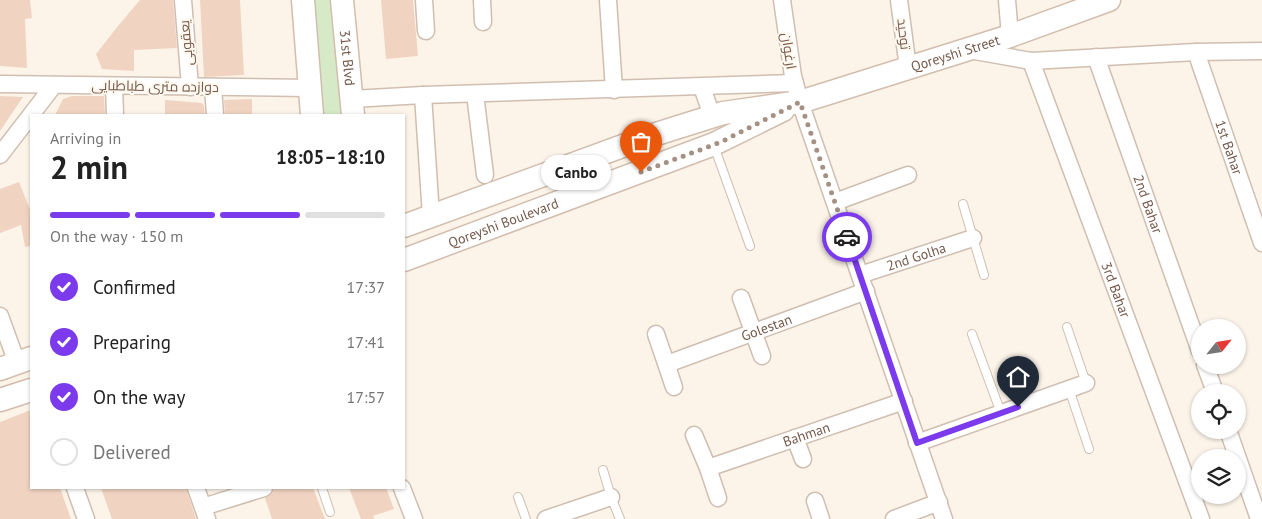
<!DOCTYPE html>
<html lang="en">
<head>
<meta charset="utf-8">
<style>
	body { margin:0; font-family:"PT Sans",Cairo,sans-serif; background:#f2f2f2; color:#222; height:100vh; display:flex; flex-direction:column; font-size:19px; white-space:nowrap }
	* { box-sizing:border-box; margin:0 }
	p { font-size:16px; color:#767676 }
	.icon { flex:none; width:28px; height:28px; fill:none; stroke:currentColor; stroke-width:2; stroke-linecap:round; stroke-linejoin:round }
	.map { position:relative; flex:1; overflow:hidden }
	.sheet { position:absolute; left:30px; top:114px; width:375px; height:375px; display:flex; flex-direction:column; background:#fff; border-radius:0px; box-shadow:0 1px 4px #0004 }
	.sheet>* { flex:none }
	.needle { width:32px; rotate:60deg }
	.buttons { position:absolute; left:1191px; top:319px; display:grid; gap:10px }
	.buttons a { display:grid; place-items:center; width:55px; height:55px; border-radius:50%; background:#fff; box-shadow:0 1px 4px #0004; font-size:25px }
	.pin { position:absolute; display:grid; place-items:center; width:42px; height:42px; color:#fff; margin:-51px -21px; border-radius:50% 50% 50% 0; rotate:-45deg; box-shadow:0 0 5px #0007 }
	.pin .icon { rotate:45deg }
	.courier { position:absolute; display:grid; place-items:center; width:50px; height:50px; margin:-25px; border:4px solid #7c3aed; border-radius:50%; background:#fff; color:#222; box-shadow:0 1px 6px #0007 }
	.bubble { position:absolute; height:35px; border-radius:18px; background:#fff; box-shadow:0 1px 4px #0004; font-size:16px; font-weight:700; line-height:35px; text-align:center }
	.overview em { font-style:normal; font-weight:700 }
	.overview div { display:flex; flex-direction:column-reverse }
	.overview { display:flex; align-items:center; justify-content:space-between; height:85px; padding:0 20px }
	h1 { font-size:32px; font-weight:700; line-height:38px }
	.bar { display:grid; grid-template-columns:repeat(4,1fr); gap:8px 5px; align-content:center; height:60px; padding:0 20px }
	.bar i { height:6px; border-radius:4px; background:#e0e0e0 }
	.bar .on { background:#7c3aed }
	.bar p { grid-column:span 4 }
	ol { padding:0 20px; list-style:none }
	li { display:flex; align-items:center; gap:15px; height:55px }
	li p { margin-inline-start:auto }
	li .icon { padding:5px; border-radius:50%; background:#7c3aed; color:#fff; stroke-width:4 }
	li:last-child { color:#767676 }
	li i { width:28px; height:28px; border:2px solid #e0e0e0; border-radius:50% }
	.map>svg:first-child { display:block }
	.green { fill:#d6eac7 }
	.building { fill:#f1d3c1 }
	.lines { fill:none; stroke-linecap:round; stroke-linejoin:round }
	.service-casing { stroke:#d0beb1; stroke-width:10 }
	.minor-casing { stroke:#d0beb1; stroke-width:19 }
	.secondary-casing { stroke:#d3beae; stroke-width:25 }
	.service { stroke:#fff; stroke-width:8 }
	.minor { stroke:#fff; stroke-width:16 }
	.secondary { stroke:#fff; stroke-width:22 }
	.done { stroke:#a59083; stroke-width:5; stroke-dasharray:0 9 }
	.route { stroke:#7c3aed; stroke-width:6 }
	.labels { text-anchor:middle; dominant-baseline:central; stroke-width:4; stroke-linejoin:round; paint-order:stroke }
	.street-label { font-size:14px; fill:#765a4c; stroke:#fff8ef }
</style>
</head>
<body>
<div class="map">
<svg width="1262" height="519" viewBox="0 0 1262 519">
	<rect width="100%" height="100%" fill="#fcf4e9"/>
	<path class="green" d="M309,0H338L348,115H318Z"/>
	<path class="building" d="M0,0H30L32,18L25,19L27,68L0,66Z
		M140,0H173L177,48L134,50V71L102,69L96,54L118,26Z
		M200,0H240L244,75L204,77Z
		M381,0H413L418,56L386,59Z
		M0,96L23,97L0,131Z
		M72,96H104L105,115H55L63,99Z
		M252,99V115H225L224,100Z
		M165,100L202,103L204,106L205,115H165Z
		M19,182L31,212V246L25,247L21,225L0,233V189Z
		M31,410V488H60L71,519H0V422Z
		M101,488H186L196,519H112Z
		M274,488H313L325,519H272L265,498L272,494Z
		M349,488H386L394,509L373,516L374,519H361Z"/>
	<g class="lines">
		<g class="service-casing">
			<path id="service" d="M714,146L750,246
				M963,204L984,275
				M1067,327L1086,383
				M972,334L1001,413
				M1069,389L1089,449
				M603,470L611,497L620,519
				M322,488L330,512
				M518,497L526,519"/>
		</g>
		<g class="minor-casing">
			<g id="minor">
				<path d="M183,0L190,87"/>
				<path d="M424,0L426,31"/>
				<path d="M482,0L483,22"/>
				<path d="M608,0L614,90"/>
				<path d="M782,0L793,76L800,102L944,519"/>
				<path d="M899,0L908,68"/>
				<path d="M1007,0L1010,36"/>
				<path d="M969,50L1031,61L1196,52L1262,51"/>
				<path id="s1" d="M1196,52L1262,243"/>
				<path id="s2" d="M1096,57L1200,351"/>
				<path id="s3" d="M1031,61L1201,519"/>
				<path d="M0,84L310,88"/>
				<path d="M114,86L115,115"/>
				<path d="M213,87L215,115"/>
				<path d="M702,87L712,116"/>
				<path d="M475,94L485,175"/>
				<path d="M423,95L431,216"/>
				<path d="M352,99L423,95L795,83"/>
				<path d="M0,155L54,85"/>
				<path d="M835,202L908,175"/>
				<path id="s4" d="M860,275L973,238"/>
				<path d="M741,298L762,356"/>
				<path d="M0,316L17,363"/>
				<path d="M656,334L674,387"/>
				<path id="s5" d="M667,364L866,291"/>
				<path d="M1205,365L1215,392"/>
				<path d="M1228,430L1259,519"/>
				<path d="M694,435L708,468L718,498"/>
				<path d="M795,438L803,459"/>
				<path d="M917,443L1086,383"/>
				<path id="s6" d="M708,468L904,401"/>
				<path d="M75,488L86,519"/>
				<path d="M196,488L207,519"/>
				<path d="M402,488L414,519"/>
				<path d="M815,501L821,519"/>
				<path d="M203,507L264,488"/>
				<path d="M546,519L611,497"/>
				<path d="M894,519L939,502"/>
			</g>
		</g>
		<g class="secondary-casing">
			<g id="secondary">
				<path d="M303,0L312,115"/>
				<path id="s7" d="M342,0L353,115"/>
				<path id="s8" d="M404,226L650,136L723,113L800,102L1010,36L1109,0"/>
				<path id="s9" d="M404,260L714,144L783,110"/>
				<path d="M0,369L31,358"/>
				<path d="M0,400L31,390"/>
			</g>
		</g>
		<use href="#service" class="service"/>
		<use href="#minor" class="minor"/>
		<use href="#secondary" class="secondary"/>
	</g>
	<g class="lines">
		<path class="done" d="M641,172L721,142L800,102L847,237"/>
		<path class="route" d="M847,237L917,443L1018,407"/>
	</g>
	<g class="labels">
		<g class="street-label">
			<text transform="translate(904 34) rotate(83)">توحید</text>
			<text transform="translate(186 43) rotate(-95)">یعقوبی</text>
			<text transform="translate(789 51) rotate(81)">ارغوان</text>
			<text stroke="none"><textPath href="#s8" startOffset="579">Qoreyshi Street</textPath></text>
			<text stroke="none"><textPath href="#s7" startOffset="58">31st Blvd</textPath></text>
			<text transform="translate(155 86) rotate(1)">دوازده متری طباطبایی</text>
			<text stroke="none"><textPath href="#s1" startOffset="101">1st Bahar</textPath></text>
			<text stroke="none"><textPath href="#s2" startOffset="156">2nd Bahar</textPath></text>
			<text stroke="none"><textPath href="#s9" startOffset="106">Qoreyshi Boulevard</textPath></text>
			<text stroke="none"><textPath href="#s4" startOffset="59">2nd Golha</textPath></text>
			<text stroke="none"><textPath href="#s3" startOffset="244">3rd Bahar</textPath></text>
			<text stroke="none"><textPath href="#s5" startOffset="106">Golestan</textPath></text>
			<text stroke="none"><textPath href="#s6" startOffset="104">Bahman</textPath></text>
		</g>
	</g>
</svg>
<div class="buttons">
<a><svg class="needle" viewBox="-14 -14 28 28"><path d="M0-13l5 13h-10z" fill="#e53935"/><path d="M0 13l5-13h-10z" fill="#767676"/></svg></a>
<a><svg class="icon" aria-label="locate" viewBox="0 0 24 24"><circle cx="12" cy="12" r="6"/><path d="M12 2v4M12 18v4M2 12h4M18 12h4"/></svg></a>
<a><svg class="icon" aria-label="layers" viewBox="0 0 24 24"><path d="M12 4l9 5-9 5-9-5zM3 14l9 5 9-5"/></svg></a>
</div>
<div class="pin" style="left:641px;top:172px;background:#ea580c"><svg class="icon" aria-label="bag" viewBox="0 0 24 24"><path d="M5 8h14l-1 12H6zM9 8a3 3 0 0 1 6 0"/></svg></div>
<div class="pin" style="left:1018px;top:407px;background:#1f2937"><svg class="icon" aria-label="home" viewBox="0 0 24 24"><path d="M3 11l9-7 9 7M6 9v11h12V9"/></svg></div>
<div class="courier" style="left:847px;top:237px"><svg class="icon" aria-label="car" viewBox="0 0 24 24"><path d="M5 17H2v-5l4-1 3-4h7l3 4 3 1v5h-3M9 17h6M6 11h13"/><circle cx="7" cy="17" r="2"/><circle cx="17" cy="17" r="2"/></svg></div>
<div class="bubble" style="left:541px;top:155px;width:70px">Canbo</div>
<section class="sheet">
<div class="overview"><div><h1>2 min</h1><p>Arriving in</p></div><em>18:05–18:10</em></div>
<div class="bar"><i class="on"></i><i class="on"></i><i class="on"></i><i></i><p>On the way · 150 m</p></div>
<ol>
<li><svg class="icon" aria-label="check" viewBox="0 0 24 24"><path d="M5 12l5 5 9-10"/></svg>Confirmed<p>17:37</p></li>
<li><svg class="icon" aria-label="check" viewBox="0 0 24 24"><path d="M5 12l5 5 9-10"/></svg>Preparing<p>17:41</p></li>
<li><svg class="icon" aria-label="check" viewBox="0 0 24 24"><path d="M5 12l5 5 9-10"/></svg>On the way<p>17:57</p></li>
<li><i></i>Delivered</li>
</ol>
</section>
</div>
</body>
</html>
